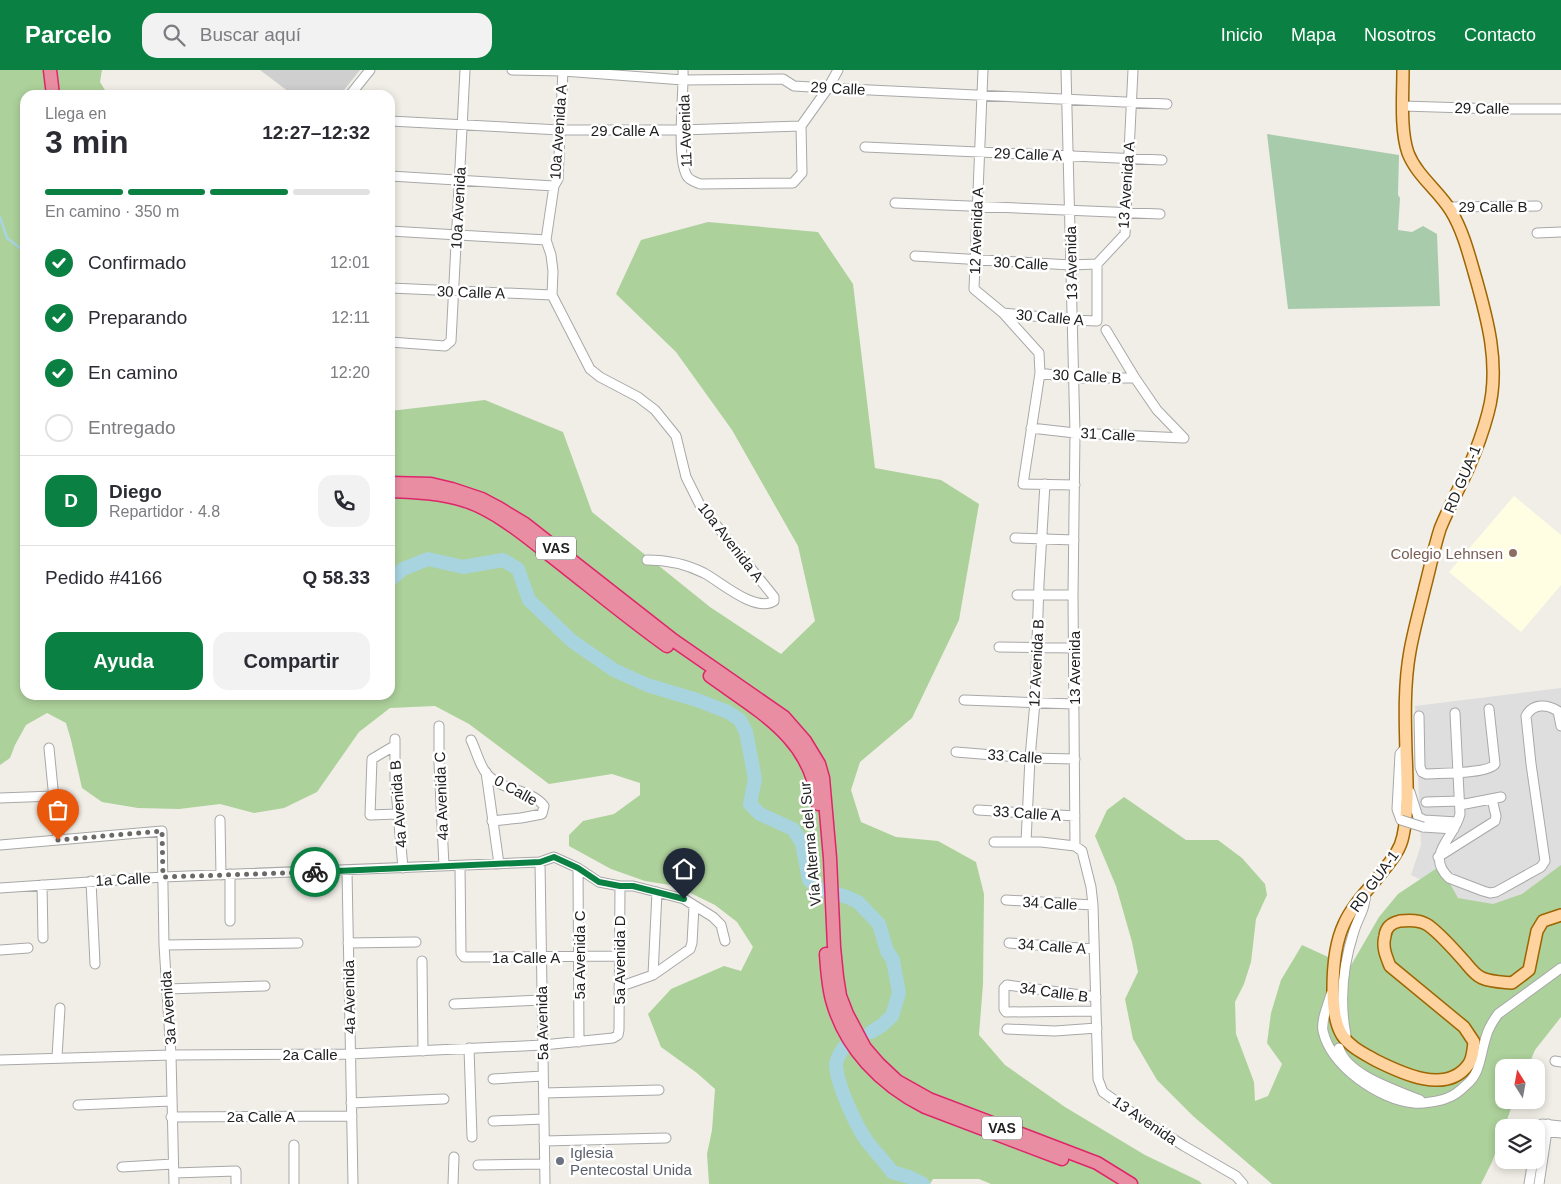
<!DOCTYPE html>
<html lang="es">
<head>
<meta charset="utf-8">
<style>
	body { margin:0; font-family:Arial,sans-serif; background:#f2f2f3; color:#2b2b33; height:100vh; display:flex; flex-direction:column; font-size:19px; white-space:nowrap }
	* { box-sizing:border-box; margin:0 }
	p { font-size:16px; color:#7c7c81 }
	.icon { flex:none; width:28px; height:28px; fill:none; stroke:currentColor; stroke-width:2; stroke-linecap:round; stroke-linejoin:round }
	.map { position:relative; flex:1; overflow:hidden }
	.drawer { position:absolute; left:20px; top:20px; width:375px; height:610px; display:flex; flex-direction:column; background:#fff; border-radius:15px; box-shadow:0 2px 8px #0003 }
	.drawer>* { flex:none }
	.needle { width:32px; rotate:349deg }
	.fabs { position:absolute; left:1495px; top:989px; display:grid; gap:10px }
	.fabs a { display:grid; place-items:center; width:50px; height:50px; border-radius:10px; background:#fff; box-shadow:0 2px 8px #0003; font-size:25px }
	.pin { position:absolute; display:grid; place-items:center; width:42px; height:42px; color:#fff; margin:-51px -21px; border-radius:50% 50% 50% 0; rotate:-45deg; box-shadow:0 0 5px #0007 }
	.pin .icon { rotate:45deg }
	.courier { position:absolute; display:grid; place-items:center; width:50px; height:50px; margin:-25px; border:4px solid #0b8043; border-radius:50%; background:#fff; color:#222; box-shadow:0 1px 6px #0007 }
	.overview em { font-style:normal; font-weight:600 }
	.overview div { display:flex; flex-direction:column-reverse }
	.overview { display:flex; align-items:center; justify-content:space-between; height:85px; padding:0 25px }
	h1 { font-size:32px; font-weight:600; line-height:38px }
	.bar { display:grid; grid-template-columns:repeat(4,1fr); gap:8px 5px; align-content:center; height:60px; padding:0 25px }
	.bar i { height:6px; border-radius:4px; background:#e1e1e2 }
	.bar .on { background:#0b8043 }
	.bar p { grid-column:span 4 }
	.line { display:flex; align-items:center; gap:12px; padding:0 25px; border-top:1px solid #e1e1e2 }
	.line div { flex:1 }
	.round { display:grid; place-items:center; flex:none; width:52px; height:52px; border-radius:15px; background:#f2f2f3 }
	ol { padding:0 25px; list-style:none }
	li { display:flex; align-items:center; gap:15px; height:55px }
	li p { margin-inline-start:auto }
	li .icon { padding:5px; border-radius:50%; background:#0b8043; color:#fff; stroke-width:4 }
	li:last-child { color:#7c7c81 }
	li i { width:28px; height:28px; border:2px solid #e1e1e2; border-radius:50% }
	.action { display:flex; gap:10px; margin-top:auto; padding:10px 25px }
	.action a { flex:1; height:58px; border-radius:15px; background:#0b8043; color:#fff; font-size:20px; font-weight:600; line-height:58px; text-align:center }
	.action a+a { background:#f2f2f3; color:#2b2b33 }
	header { display:flex; align-items:center; gap:30px; box-sizing:border-box; height:70px; padding:0 25px; background:#0b8043; color:#fff }
	header strong { font-size:24px }
	nav { display:flex; gap:28px; margin-inline-start:auto; font-size:18px }
	.search { width:350px; height:45px; background:#f2f2f3; display:flex; align-items:center; gap:12px; box-sizing:border-box; padding:0 18px; border-radius:15px; color:#7c7c81; font-size:19px }
	.map>svg:first-child { display:block }
	.residential { fill:#dfdede }
	.education { fill:#fffee3 }
	.religious { fill:#cfcfcf }
	.forest { fill:#add19b }
	.cemetery { fill:#a8cbac }
	.lines { fill:none; stroke-linecap:round; stroke-linejoin:round }
	.stream { stroke:#a7d4df; stroke-width:2.5 }
	.river { stroke:#a7d4df; stroke-width:14 }
	.minor-casing { stroke:#a8a8a8; stroke-width:11 }
	.major-casing { stroke:#9e6500; stroke-width:14 }
	.highway-casing { stroke:#df256a; stroke-width:15 }
	.minor { stroke:#fff; stroke-width:9 }
	.major { stroke:#fed3a0; stroke-width:11 }
	.highway { stroke:#e98ea2; stroke-width:12 }
	.minor-bridge-casing { stroke:#a8a8a8; stroke-width:11; stroke-linecap:butt }
	.minor-bridge { stroke:#fff; stroke-width:9 }
	.done { stroke:#6a6966; stroke-width:5; stroke-dasharray:0 9 }
	.route { stroke:#0b8043; stroke-width:6 }
	.education-dot { fill:#8d6e63; stroke:#fff; stroke-width:2 }
	.worship-dot { fill:#6b7280; stroke:#fff; stroke-width:2 }
	.labels { text-anchor:middle; dominant-baseline:central; stroke-width:5; stroke-linejoin:round; paint-order:stroke }
	.shield { fill:#fff; stroke:#646464; stroke-width:1 }
	.shield-label { font-size:14px; font-weight:bold; fill:#212121 }
	.street-label { font-size:15px; fill:#212121; stroke:#fff }
	.education-label { font-size:15px; fill:#785e54; stroke:#fff; text-anchor:end }
	.worship-label { font-size:15px; fill:#5b616d; stroke:#fff; text-anchor:start }
</style>
</head>
<body>
<header>
<strong>Parcelo</strong>
<div class="search"><svg class="icon" aria-label="search" viewBox="0 0 24 24"><circle cx="10" cy="10" r="6"/><path d="M15 15l6 6"/></svg>Buscar aquí</div>
<nav><a>Inicio</a><a>Mapa</a><a>Nosotros</a><a>Contacto</a></nav>
</header>
<div class="map">
<svg width="1561" height="1114" viewBox="0 0 1561 1114">
	<rect width="100%" height="100%" fill="#f1eee7"/>
	<path class="residential" d="M1561,618V819L1493,845L1411,805L1421,775L1415,636Z"/>
	<path class="education" d="M1514,426L1561,465V515L1521,562L1449,502Z"/>
	<path class="religious" d="M260,0H360L340,25H293Z"/>
	<path class="forest" d="M0,0H102L100,12L108,25H25V625H390V341L485,330L563,362L592,442L710,537L781,584L815,551L798,476L732,360L676,282L616,224L641,170L708,152L818,162L853,214L875,398L941,410L979,434L959,550L912,648L860,692L851,720L861,752L896,767L938,771L976,792L984,824L983,914L979,965L1005,995L1065,1037L1145,1085L1199,1111L1202,1114H991L979,1109H933L930,1114H709L707,1084L712,1060L715,1019L697,1003L661,977L648,944L671,919L724,896L741,901L753,877L737,852L715,835L676,816L645,811L611,799L569,776V765L583,751L614,744L640,725V713L612,704L549,714L469,654L435,636L390,638L359,662L317,722L284,738L254,743L220,734L179,739L138,738L102,732L82,718L71,670L66,653L47,643L26,655L15,675L10,688L0,695Z
		M1124,727L1186,770H1218L1242,788L1265,814L1267,825L1256,849L1251,892L1244,914L1235,932L1236,964L1254,1012L1255,1031L1268,1026L1282,994L1267,973L1271,943L1281,910L1302,875L1350,897L1379,847L1398,824L1440,796L1458,828L1493,834L1522,824L1561,795V947L1535,980L1528,997L1504,998V1030H1514L1492,1092L1481,1114H1272L1193,1046L1157,1010L1133,969L1125,929L1138,902L1132,872L1116,816L1095,766L1107,740Z"/>
	<path class="cemetery" d="M1267,64L1399,85L1398,125L1400,128L1398,160L1412,162L1423,156L1437,164L1440,236L1288,239Z"/>
	<g class="lines">
		<path class="stream" d="M0,147L7,168L25,182"/>
		<path class="river" d="M390,510L403,499L428,489L463,497L503,490L518,499L529,530L572,571L614,600L647,615L697,630L728,642L740,650L746,662L755,709L750,734L760,744L793,759L802,773L809,810L820,819L847,827L858,832L879,854L887,881L893,890L899,923L892,946L881,956L871,962
			M844,977C841,982 836,989 836,994C836,1013 858,1061 870,1075C878,1085 885,1092 892,1102L909,1107L923,1114"/>
		<g class="minor-casing">
			<path id="minor" d="M512,0L563,1L683,10L783,9L794,16L828,18L1167,34
				M563,0L558,109L554,116L546,170L551,185L553,201L552,225L590,299L600,307L638,327L655,340L676,366L686,407L700,435L774,527V531C755,543 721,512 704,503C686,494 667,490 647,490
				M683,0C684,24 676,87 687,106C689,110 695,112 700,114L793,113L802,103L801,56L828,18L838,0
				M983,0L974,219L1003,243L1039,283L1040,303L1023,414L1075,415
				M1066,0L1075,363L1073,525L1075,776L1082,781L1091,817L1093,835L1098,1009L1103,1022L1131,1042L1184,1076L1236,1106L1243,1114
				M350,25L370,0
				M1403,36L1498,39H1561
				M390,51L560,60H681L801,56
				M865,77L1162,90
				M390,106L554,116
				M895,133L1160,144
				M1448,137L1537,136
				M390,161L546,170
				M1537,163L1561,162
				M915,186L1070,195L1097,194
				M390,218L552,225
				M1003,243L1072,250L1097,251V194L1125,164L1133,0
				M1106,260L1135,308L1157,340L1184,368
				M390,272L445,276L451,271L465,0
				M1040,303L1074,308H1135
				M1031,358L1075,363L1184,368
				M1015,468L1074,470
				M1017,525H1073
				M999,577L1074,578
				M964,630L1074,634
				M1455,643L1460,744C1455,768 1424,784 1449,808L1483,821L1490,823L1496,822L1541,797L1545,791L1531,694L1526,646C1533,633 1547,634 1558,641L1561,656
				M1419,646L1420,697L1422,702L1426,704C1439,703 1488,704 1495,694L1489,639
				M439,656V693L444,796
				M395,669V709L403,798
				M471,670C476,680 479,694 486,703C500,721 530,718 544,736L542,744L521,748L492,751
				M394,676L372,689L370,745L397,744
				M49,678L58,770
				M956,682L1030,688L1075,689
				M486,702L499,794
				M1410,722L1418,747L1424,750L1457,752
				M0,728L54,726
				M1426,732L1460,731
				M1460,735L1501,727
				M978,740L1075,746
				M220,750L221,805
				M1401,750L1397,739L1400,684L1406,677
				M1423,757L1454,759
				M994,772H1041L1075,776
				M1026,772L1030,688L1035,632L1039,513L1045,414
				M0,775L162,761L164,875L171,985L174,1114
				M1438,787L1495,751L1496,746L1492,729
				M540,792L545,1114
				M460,796L461,883L464,887L619,886
				M578,798L579,972
				M347,801L353,1114
				M230,804V851
				M91,811L95,894
				M42,815L43,868
				M0,818L163,807L540,792L554,787L578,798L599,812L620,816H633L684,829L713,847L721,855L725,871
				M1006,830L1093,835
				M348,873L416,872
				M1009,873L1094,879
				M164,875L298,873
				M0,880L28,878
				M422,891L423,981
				M653,905L657,822
				M619,917L653,905L690,879L692,873L694,836
				M166,919L265,916
				M1331,924C1328,935 1321,950 1323,961C1331,996 1379,1030 1414,1033C1421,1034 1441,1031 1447,1028C1454,1026 1461,1020 1466,1015C1481,1003 1480,985 1486,967C1488,959 1493,951 1498,944L1561,898
				M1096,927L1007,915L1004,918V939L1006,942L1096,941
				M454,934L542,930
				M1007,959L1055,961L1097,958
				M1346,965C1339,929 1343,895 1354,861C1359,845 1365,841 1366,821
				M469,978L472,1067
				M1339,978C1347,1005 1396,1020 1420,1030
				M57,987L60,938
				M0,990L171,985L350,984L543,975L613,968L618,965L619,960L620,816
				M1555,991L1561,992
				M493,1009L543,1006
				M544,1023L659,1020
				M351,1033L444,1029
				M78,1035L171,1031
				M171,1047L352,1046
				M493,1051L544,1049
				M1543,1061L1561,1063
				M1536,1068L1538,1058L1542,1054L1561,1056
				M544,1071L666,1068
				M294,1075V1114
				M478,1095L545,1094
				M122,1097L173,1094
				M174,1103L236,1101V1114
				M453,1114L454,1087
				M1529,1114L1533,1090
				M1539,1114L1548,1054"/>
		</g>
		<g class="major-casing">
			<path id="major" d="M1403,0C1403,25 1400,60 1408,83C1417,106 1439,121 1451,141C1462,159 1468,181 1474,202C1487,247 1501,296 1488,343C1483,362 1476,381 1468,399C1459,419 1448,439 1440,459C1434,478 1430,498 1425,517C1420,538 1414,559 1410,581C1404,614 1405,648 1406,682C1407,710 1409,738 1403,766C1400,782 1389,793 1379,806C1367,821 1352,836 1344,854C1335,873 1333,898 1333,919C1333,934 1334,952 1342,965C1350,977 1363,983 1375,990C1401,1003 1446,1025 1468,995C1473,989 1473,979 1474,972L1464,957L1390,896C1386,886 1382,877 1385,866C1386,857 1391,853 1400,851C1409,850 1419,850 1426,854C1437,860 1456,882 1465,892C1470,898 1475,905 1482,908C1491,912 1502,912 1512,913L1529,900L1537,861L1543,851L1561,845"/>
		</g>
		<g class="highway-casing">
			<path id="highway" d="M50,0L53,25
				M390,413L431,414L452,419L482,429L497,437L525,454L673,570L784,647L805,671L819,694L823,708L830,788L834,877L837,907L840,926L847,944L865,978L878,993L897,1011L929,1029L1097,1093L1131,1114
				M390,421C415,422 441,423 466,431C495,441 522,463 546,482C586,513 625,546 667,576
				M710,606C758,641 812,668 818,734
				M826,884C827,899 828,915 832,930C845,978 881,1015 925,1037L1062,1089"/>
		</g>
		<use href="#minor" class="minor"/>
		<use href="#major" class="major"/>
		<use href="#highway" class="highway"/>
		<g class="minor-bridge-casing">
			<path id="minor-bridge" d="M1401,750L1423,757"/>
		</g>
		<use href="#minor-bridge" class="minor-bridge"/>
	</g>
	<g class="lines">
		<path class="done" d="M58,770L162,761L163,807L315,802"/>
		<path class="route" d="M315,802L540,792L554,787L578,798L599,812L620,816H633L684,829"/>
	</g>
	<circle class="education-dot" cx="1513" cy="483" r="5"/>
	<circle class="worship-dot" cx="560" cy="1091" r="5"/>
	<g class="labels">
		<g class="shield">
			<rect x="536" y="466.5" width="40" height="23" rx="4"/>
			<rect x="982" y="1046.5" width="40" height="23" rx="4"/>
		</g>
		<g class="shield-label">
			<text x="556" y="478">VAS</text>
			<text x="1002" y="1058">VAS</text>
		</g>
		<g class="street-label">
			<text transform="translate(838 18) rotate(3)">29 Calle</text>
			<text transform="translate(1482 38) rotate(1)">29 Calle</text>
			<text x="625" y="60">29 Calle A</text>
			<text transform="translate(685 61) rotate(-92)">11 Avenida</text>
			<text transform="translate(558 62) rotate(-86)">10a Avenida A</text>
			<text transform="translate(1028 84) rotate(2)">29 Calle A</text>
			<text transform="translate(1126 115) rotate(-86)">13 Avenida A</text>
			<text x="1493" y="136">29 Calle B</text>
			<text transform="translate(458 138) rotate(-87)">10a Avenida</text>
			<text transform="translate(976 161) rotate(-88)">12 Avenida A</text>
			<text transform="translate(1021 193) rotate(3)">30 Calle</text>
			<text transform="translate(1071 193) rotate(-91)">13 Avenida</text>
			<text transform="translate(471 222) rotate(2)">30 Calle A</text>
			<text transform="translate(1050 247) rotate(5)">30 Calle A</text>
			<text transform="translate(1087 306) rotate(3)">30 Calle B</text>
			<text transform="translate(1108 364) rotate(3)">31 Calle</text>
			<text transform="translate(1462 409) rotate(-67)">RD GUA-1</text>
			<text transform="translate(731 472) rotate(52)">10a Avenida A</text>
			<text transform="translate(1036 593) rotate(-87)">12 Avenida B</text>
			<text transform="translate(1074 598) rotate(-90)">13 Avenida</text>
			<text transform="translate(1015 686) rotate(4)">33 Calle</text>
			<text transform="translate(516 720) rotate(29)">0 Calle</text>
			<text transform="translate(441 726) rotate(-92)">4a Avenida C</text>
			<text transform="translate(398 734) rotate(-94)">4a Avenida B</text>
			<text transform="translate(1027 743) rotate(4)">33 Calle A</text>
			<text transform="translate(810 774) rotate(-95)">Vía Alterna del Sur</text>
			<text transform="translate(123 809) rotate(-3)">1a Calle</text>
			<text transform="translate(1374 811) rotate(-54)">RD GUA-1</text>
			<text transform="translate(1050 833) rotate(3)">34 Calle</text>
			<text transform="translate(1052 876) rotate(4)">34 Calle A</text>
			<text transform="translate(579 885) rotate(-90)">5a Avenida C</text>
			<text x="526" y="887">1a Calle A</text>
			<text transform="translate(619 890) rotate(-90)">5a Avenida D</text>
			<text transform="translate(1054 922) rotate(8)">34 Calle B</text>
			<text transform="translate(349 927) rotate(-91)">4a Avenida</text>
			<text transform="translate(168 938) rotate(-94)">3a Avenida</text>
			<text transform="translate(542 953) rotate(-91)">5a Avenida</text>
			<text x="310" y="984">2a Calle</text>
			<text x="261" y="1046">2a Calle A</text>
			<text transform="translate(1145 1050) rotate(34)">13 Avenida</text>
		</g>
		<g class="education-label">
			<text x="1503" y="483">Colegio Lehnsen</text>
		</g>
		<g class="worship-label">
			<text x="570" y="1082">Iglesia<tspan x="570" dy="17">Pentecostal Unida</tspan></text>
		</g>
	</g>
</svg>
<div class="fabs">
<a><svg class="needle" viewBox="-14 -14 28 28"><path d="M0-13l5 13h-10z" fill="#e53935"/><path d="M0 13l5-13h-10z" fill="#7c7c81"/></svg></a>
<a><svg class="icon" aria-label="layers" viewBox="0 0 24 24"><path d="M12 4l9 5-9 5-9-5zM3 14l9 5 9-5"/></svg></a>
</div>
<div class="pin" style="left:58px;top:770px;background:#ea580c"><svg class="icon" aria-label="bag" viewBox="0 0 24 24"><path d="M5 8h14l-1 12H6zM9 8a3 3 0 0 1 6 0"/></svg></div>
<div class="pin" style="left:684px;top:829px;background:#1f2937"><svg class="icon" aria-label="home" viewBox="0 0 24 24"><path d="M3 11l9-7 9 7M6 9v11h12V9"/></svg></div>
<div class="courier" style="left:315px;top:802px"><svg class="icon" aria-label="bike" viewBox="0 0 24 24"><circle cx="6" cy="16" r="4"/><circle cx="18" cy="16" r="4"/><path d="M6 16l4-8h5l3 8M10 8l3 8H6M13 5h3"/></svg></div>
<section class="drawer">
<div class="overview"><div><h1>3 min</h1><p>Llega en</p></div><em>12:27–12:32</em></div>
<div class="bar"><i class="on"></i><i class="on"></i><i class="on"></i><i></i><p>En camino · 350 m</p></div>
<ol>
<li><svg class="icon" aria-label="check" viewBox="0 0 24 24"><path d="M5 12l5 5 9-10"/></svg>Confirmado<p>12:01</p></li>
<li><svg class="icon" aria-label="check" viewBox="0 0 24 24"><path d="M5 12l5 5 9-10"/></svg>Preparando<p>12:11</p></li>
<li><svg class="icon" aria-label="check" viewBox="0 0 24 24"><path d="M5 12l5 5 9-10"/></svg>En camino<p>12:20</p></li>
<li><i></i>Entregado</li>
</ol>
<div class="line" style="height:90px"><b class="round" style="background:#0b8043;color:#fff">D</b><div><b>Diego</b><p>Repartidor · 4.8</p></div><a class="round"><svg class="icon" aria-label="phone" viewBox="0 0 24 24"><path d="M5 4h4l2 5-3 2q2 4 5 5l2-3 5 2v4C11 20 4 13 5 4z"/></svg></a></div>
<div class="line" style="height:65px"><div>Pedido #4166</div><b>Q 58.33</b></div>
<div class="action"><a>Ayuda</a><a>Compartir</a></div>
</section>
</div>
</body>
</html>
